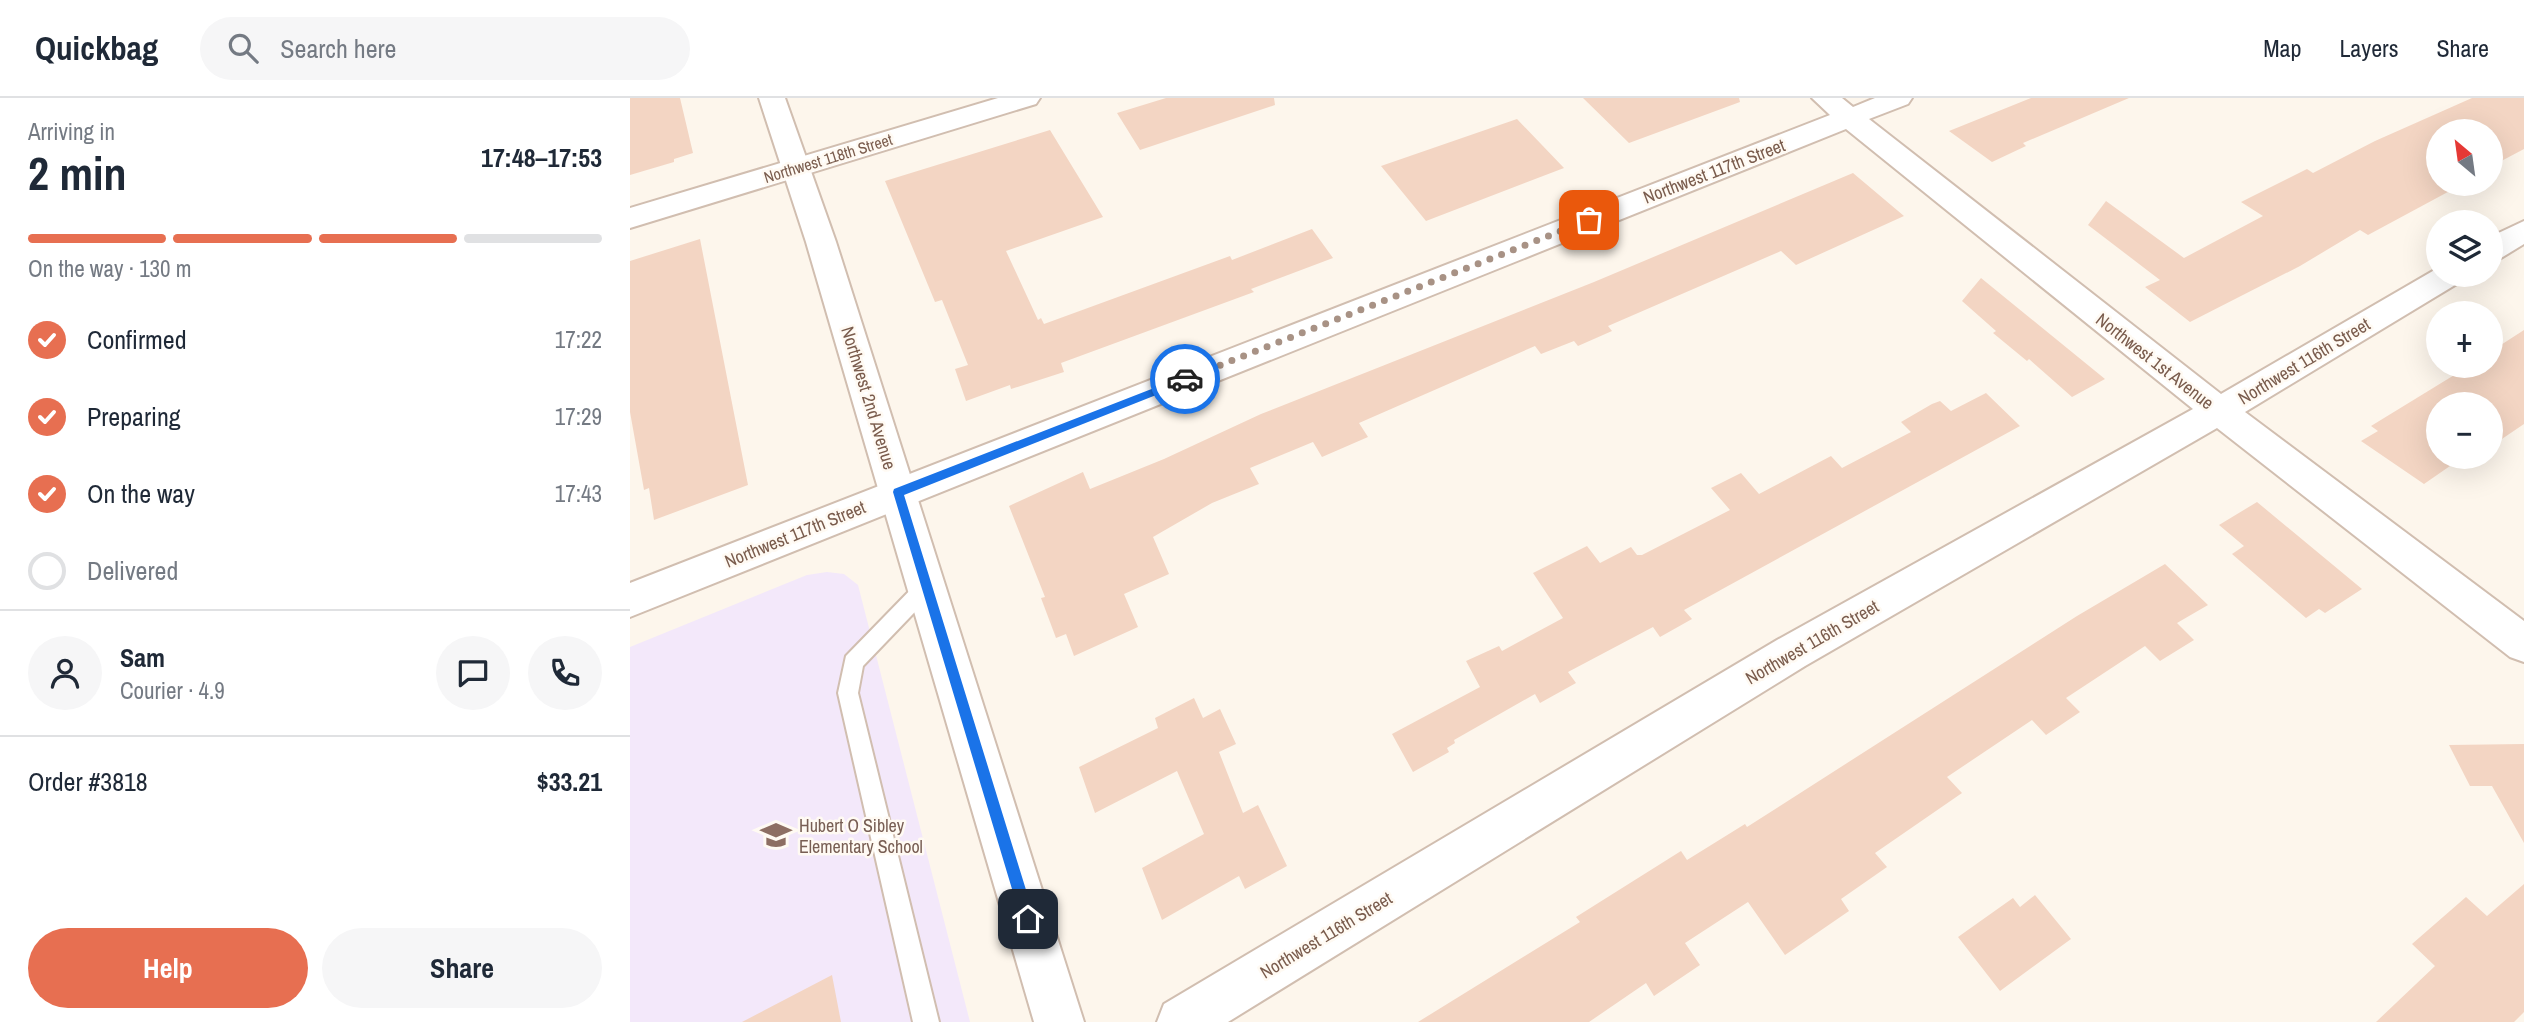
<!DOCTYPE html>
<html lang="en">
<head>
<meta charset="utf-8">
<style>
	body { margin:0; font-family:"Archivo Narrow",sans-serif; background:#f6f6f7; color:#1f2937; height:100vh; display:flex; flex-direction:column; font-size:26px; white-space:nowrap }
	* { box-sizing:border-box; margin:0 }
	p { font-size:23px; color:#747a83 }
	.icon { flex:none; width:38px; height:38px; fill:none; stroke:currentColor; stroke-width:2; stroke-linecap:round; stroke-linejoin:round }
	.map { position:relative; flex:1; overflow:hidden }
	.sheet { display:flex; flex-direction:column; background:#fff; width:630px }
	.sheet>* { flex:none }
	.needle { width:46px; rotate:331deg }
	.tools { position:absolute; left:1796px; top:21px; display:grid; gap:14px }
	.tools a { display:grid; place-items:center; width:77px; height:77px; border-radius:50%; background:#fff; box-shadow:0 7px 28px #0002; font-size:35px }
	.pin { position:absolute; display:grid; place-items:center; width:60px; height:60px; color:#fff; margin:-30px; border-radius:14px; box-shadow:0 4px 10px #0006 }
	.courier { position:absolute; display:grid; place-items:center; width:70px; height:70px; margin:-35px; border:5px solid #1a73e8; border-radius:50%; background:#fff; color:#222; box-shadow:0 2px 9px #0007 }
	.headline em { font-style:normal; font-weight:800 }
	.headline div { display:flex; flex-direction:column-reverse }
	.headline { display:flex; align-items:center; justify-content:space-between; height:119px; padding:0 28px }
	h1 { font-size:46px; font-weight:800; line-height:52px }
	.bar { display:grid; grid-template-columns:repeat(4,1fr); gap:10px 7px; align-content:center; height:84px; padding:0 28px }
	.bar i { height:9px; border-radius:5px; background:#e0e1e3 }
	.bar .active { background:#e76f51 }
	.bar p { grid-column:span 4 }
	.line { display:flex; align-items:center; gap:18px; padding:0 28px; border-top:2px solid #e0e1e3 }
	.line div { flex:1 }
	.round { display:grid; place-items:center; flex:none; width:74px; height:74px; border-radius:37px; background:#f6f6f7 }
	ol { padding:0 28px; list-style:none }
	li { display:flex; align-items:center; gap:21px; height:77px }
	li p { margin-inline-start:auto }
	li .icon { padding:7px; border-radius:50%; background:#e76f51; color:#fff; stroke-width:4 }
	li:last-child { color:#747a83 }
	li i { width:38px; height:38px; border:4px solid #e0e1e3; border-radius:50% }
	.primary-button { display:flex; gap:14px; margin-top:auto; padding:14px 28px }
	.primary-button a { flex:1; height:80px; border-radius:42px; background:#e76f51; color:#fff; font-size:28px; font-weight:800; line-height:80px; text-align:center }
	.primary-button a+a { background:#f6f6f7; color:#1f2937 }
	header { display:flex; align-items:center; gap:42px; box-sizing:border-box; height:98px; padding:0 35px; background:#fff; border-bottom:2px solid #e0e1e3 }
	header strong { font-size:33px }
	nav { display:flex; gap:38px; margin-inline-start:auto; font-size:24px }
	.search { width:490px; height:63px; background:#f6f6f7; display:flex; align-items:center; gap:18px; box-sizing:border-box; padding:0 24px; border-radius:38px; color:#747a83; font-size:26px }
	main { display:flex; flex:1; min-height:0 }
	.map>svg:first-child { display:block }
	.education { fill:#f3e8fa }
	.building { fill:#f3d5c3 }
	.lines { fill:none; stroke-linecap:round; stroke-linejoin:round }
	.service-casing { stroke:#d1beb0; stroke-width:4 }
	.minor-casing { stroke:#d1beb0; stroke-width:4 }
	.tertiary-casing { stroke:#d1beb0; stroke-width:4 }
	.service { fill:#fff; fill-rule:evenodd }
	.minor { fill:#fff; fill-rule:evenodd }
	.tertiary { fill:#fff; fill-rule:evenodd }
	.route { fill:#1a73e8 }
	.done { stroke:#a89285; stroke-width:7; stroke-dasharray:0 12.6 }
	.labels { text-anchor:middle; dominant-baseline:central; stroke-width:5; stroke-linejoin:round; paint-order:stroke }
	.far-street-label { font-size:16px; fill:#7a5c4d; stroke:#fffaf3 }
	.street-label { font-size:18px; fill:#7a5c4d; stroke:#fffaf3 }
	.education-label { font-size:18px; fill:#785e54; stroke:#fffaf3; text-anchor:start }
</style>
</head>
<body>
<header>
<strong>Quickbag</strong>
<div class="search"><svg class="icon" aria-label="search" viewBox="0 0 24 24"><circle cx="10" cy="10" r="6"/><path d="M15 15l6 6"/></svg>Search here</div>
<nav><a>Map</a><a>Layers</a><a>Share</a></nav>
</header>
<main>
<section class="sheet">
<div class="headline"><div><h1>2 min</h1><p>Arriving in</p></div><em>17:48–17:53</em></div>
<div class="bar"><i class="active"></i><i class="active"></i><i class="active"></i><i></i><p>On the way · 130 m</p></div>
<ol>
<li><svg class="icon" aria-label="check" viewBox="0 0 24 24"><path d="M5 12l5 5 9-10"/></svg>Confirmed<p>17:22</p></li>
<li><svg class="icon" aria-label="check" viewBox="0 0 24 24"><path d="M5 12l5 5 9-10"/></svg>Preparing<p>17:29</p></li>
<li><svg class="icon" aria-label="check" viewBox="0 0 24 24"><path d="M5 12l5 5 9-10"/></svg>On the way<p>17:43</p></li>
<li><i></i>Delivered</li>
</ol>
<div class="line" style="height:126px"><a class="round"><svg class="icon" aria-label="person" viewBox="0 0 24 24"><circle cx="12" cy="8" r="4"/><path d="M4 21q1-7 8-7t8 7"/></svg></a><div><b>Sam</b><p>Courier · 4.9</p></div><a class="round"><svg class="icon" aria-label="chat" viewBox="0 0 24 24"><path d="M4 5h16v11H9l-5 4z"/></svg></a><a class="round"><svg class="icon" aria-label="phone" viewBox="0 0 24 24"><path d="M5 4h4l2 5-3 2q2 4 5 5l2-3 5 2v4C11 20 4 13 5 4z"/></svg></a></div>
<div class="line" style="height:91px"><div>Order #3818</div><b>$33.21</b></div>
<div class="primary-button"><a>Help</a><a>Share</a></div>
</section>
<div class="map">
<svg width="1894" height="924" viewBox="0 0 1894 924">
	<rect width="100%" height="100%" fill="#fdf6ec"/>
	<path class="education" d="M197,474L214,476L228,487L340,924H0V549L177,477Z"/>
	<path class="building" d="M0,0H50L63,55L44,61V64L0,77Z
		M536,0H644L645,7L510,52L487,15Z
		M953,0H1109L1110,4L999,45Z
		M1401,0H1499L1393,45L1396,48L1362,64L1319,33Z
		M1842,0H1894V51L1860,69V33H1808V86H1829V88L1738,137L1730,132L1670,168L1560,224L1515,189L1530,182L1458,127L1476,103L1554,160L1633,118L1611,104L1677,71L1683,75L1745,43Z
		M887,21L934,70L796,123L751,68Z
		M420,32L473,119L376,153L408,222L411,220L414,226L600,158L602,162L682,131L703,160L621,191L624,194L431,265L434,274L381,291L380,287L336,303L325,271L338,267L312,202L305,204L255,83Z
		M1223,75L1274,118L1166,167L1151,153L978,228L982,233L948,248L944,243L911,256L905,248L729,325L738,339L692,359L683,344L620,370L629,386L582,405L523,439L539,476L494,496L508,529L444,558L436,536L426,540L411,500L415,499L379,408L453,374L460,391L534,361L631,316L964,184Z
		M70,141L118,387L24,422L19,390L14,392L0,314V163Z
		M1351,180L1421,237L1475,281L1442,299L1399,261L1397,263L1363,235L1366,233L1332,203Z
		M1894,232V326L1863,347L1860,345V306H1808V359H1833L1794,386L1731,343L1748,333L1741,328L1839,268H1860V254Z
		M1356,295L1390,328L1054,512L1062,521L1030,539L1023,529L938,574L946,585L910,605L905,596L824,642L825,645L817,650L819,654L783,674L762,636L850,589L836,563L869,548L872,553L933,520L903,475L957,448L970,465L1001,449L1007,457H1012L1100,412L1081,390L1111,375L1129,396L1201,358L1212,370L1281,334L1271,324L1302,306L1310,303L1321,313Z
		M1627,404L1732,491L1695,515L1689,511L1676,520L1602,456L1614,448L1589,427Z
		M1535,466L1578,507L1547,525L1564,542L1530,563L1515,548L1436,600L1450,614L1416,637L1402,622L1317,679L1332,695L1245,755L1257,769L1211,801L1219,813L1155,857L1118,804L1055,845L1070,867L1024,898L1016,885L959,924H788L950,824L946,819L1051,753L1057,762L1115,726L1117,729L1447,518Z
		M564,600L573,620L590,611L606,646L589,654L613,715L628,707L657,768L615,791L609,778L532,822L512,770L574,736L547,673L465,715L449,669L528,630L525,620Z
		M1894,646V745L1862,688H1840L1819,647Z
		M1894,786V914L1884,924H1746L1805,868L1782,846L1836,799L1857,818Z
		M1405,797L1441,841L1370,893L1328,839L1383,800L1390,809Z
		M202,877L211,924H112Z"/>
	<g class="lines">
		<g class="service-casing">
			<path id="service" d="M297,480L304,482L307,488L304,494L233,568L228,595L309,924H283L208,595L216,558L290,482Z"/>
		</g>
		<g class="minor-casing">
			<path id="minor" d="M368,0H410L406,6L0,130V110Z
				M1182,0H1212L1223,9L1245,0H1282L1278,6L1239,21L1591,296L1808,170V177H1835L1830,184L1615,314L1894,523V564L1880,559L1587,330L1175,568L598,924H527L534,906L1147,542L1563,311L1216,31L0,519V485L1200,17Z
				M1894,123V146L1871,160L1860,163V139Z"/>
		</g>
		<g class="tertiary-casing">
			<path id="tertiary" d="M129,0H155L206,144L454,924H404L176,144Z"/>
		</g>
		<use href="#service" class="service"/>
		<use href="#minor" class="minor"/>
		<use href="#tertiary" class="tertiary"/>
	</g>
	<path class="route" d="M555,278L560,281L559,284L274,397L405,821L398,828L391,821L263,394L264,391Z"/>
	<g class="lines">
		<path class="done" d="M555,281L959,122"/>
	</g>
	<defs>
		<g id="school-bare" transform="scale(2.415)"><path d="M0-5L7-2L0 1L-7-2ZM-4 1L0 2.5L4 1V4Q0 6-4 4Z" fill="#8d6e63" stroke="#fffaf3" stroke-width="2.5" paint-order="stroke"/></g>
	</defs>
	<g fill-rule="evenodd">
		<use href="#school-bare" x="146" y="737"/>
	</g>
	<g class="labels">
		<g class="far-street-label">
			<text transform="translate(198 60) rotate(-17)">Northwest 118th Street</text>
		</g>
		<g class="street-label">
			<text transform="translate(1084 73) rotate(-21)">Northwest 117th Street</text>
			<text transform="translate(1525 263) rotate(38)">Northwest 1st Avenue</text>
			<text transform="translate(1674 263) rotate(-31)">Northwest 116th Street</text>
			<text transform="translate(239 300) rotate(73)">Northwest 2nd Avenue</text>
			<text transform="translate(165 436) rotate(-22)">Northwest 117th Street</text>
			<text transform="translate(1182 544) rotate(-30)">Northwest 116th Street</text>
			<text transform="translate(696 837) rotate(-31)">Northwest 116th Street</text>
		</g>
		<g class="education-label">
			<text x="169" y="727">Hubert O Sibley<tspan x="169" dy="21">Elementary School</tspan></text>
		</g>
	</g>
</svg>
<div class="tools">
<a><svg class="needle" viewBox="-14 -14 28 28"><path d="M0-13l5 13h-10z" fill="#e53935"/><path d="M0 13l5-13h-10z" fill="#747a83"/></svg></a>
<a><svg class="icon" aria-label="layers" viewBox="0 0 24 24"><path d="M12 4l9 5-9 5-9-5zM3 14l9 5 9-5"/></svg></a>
<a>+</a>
<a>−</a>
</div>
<div class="pin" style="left:959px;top:122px;background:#ea580c"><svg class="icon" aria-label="bag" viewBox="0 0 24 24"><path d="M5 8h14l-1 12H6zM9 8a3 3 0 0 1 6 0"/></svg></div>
<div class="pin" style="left:398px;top:821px;background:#1f2937"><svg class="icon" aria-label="home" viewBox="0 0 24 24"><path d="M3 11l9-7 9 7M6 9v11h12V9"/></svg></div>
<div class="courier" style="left:555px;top:281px"><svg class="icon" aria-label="car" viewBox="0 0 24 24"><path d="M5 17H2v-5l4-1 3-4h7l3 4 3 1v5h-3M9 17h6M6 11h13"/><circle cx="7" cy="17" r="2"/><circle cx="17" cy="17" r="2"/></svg></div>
</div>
</main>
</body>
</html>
